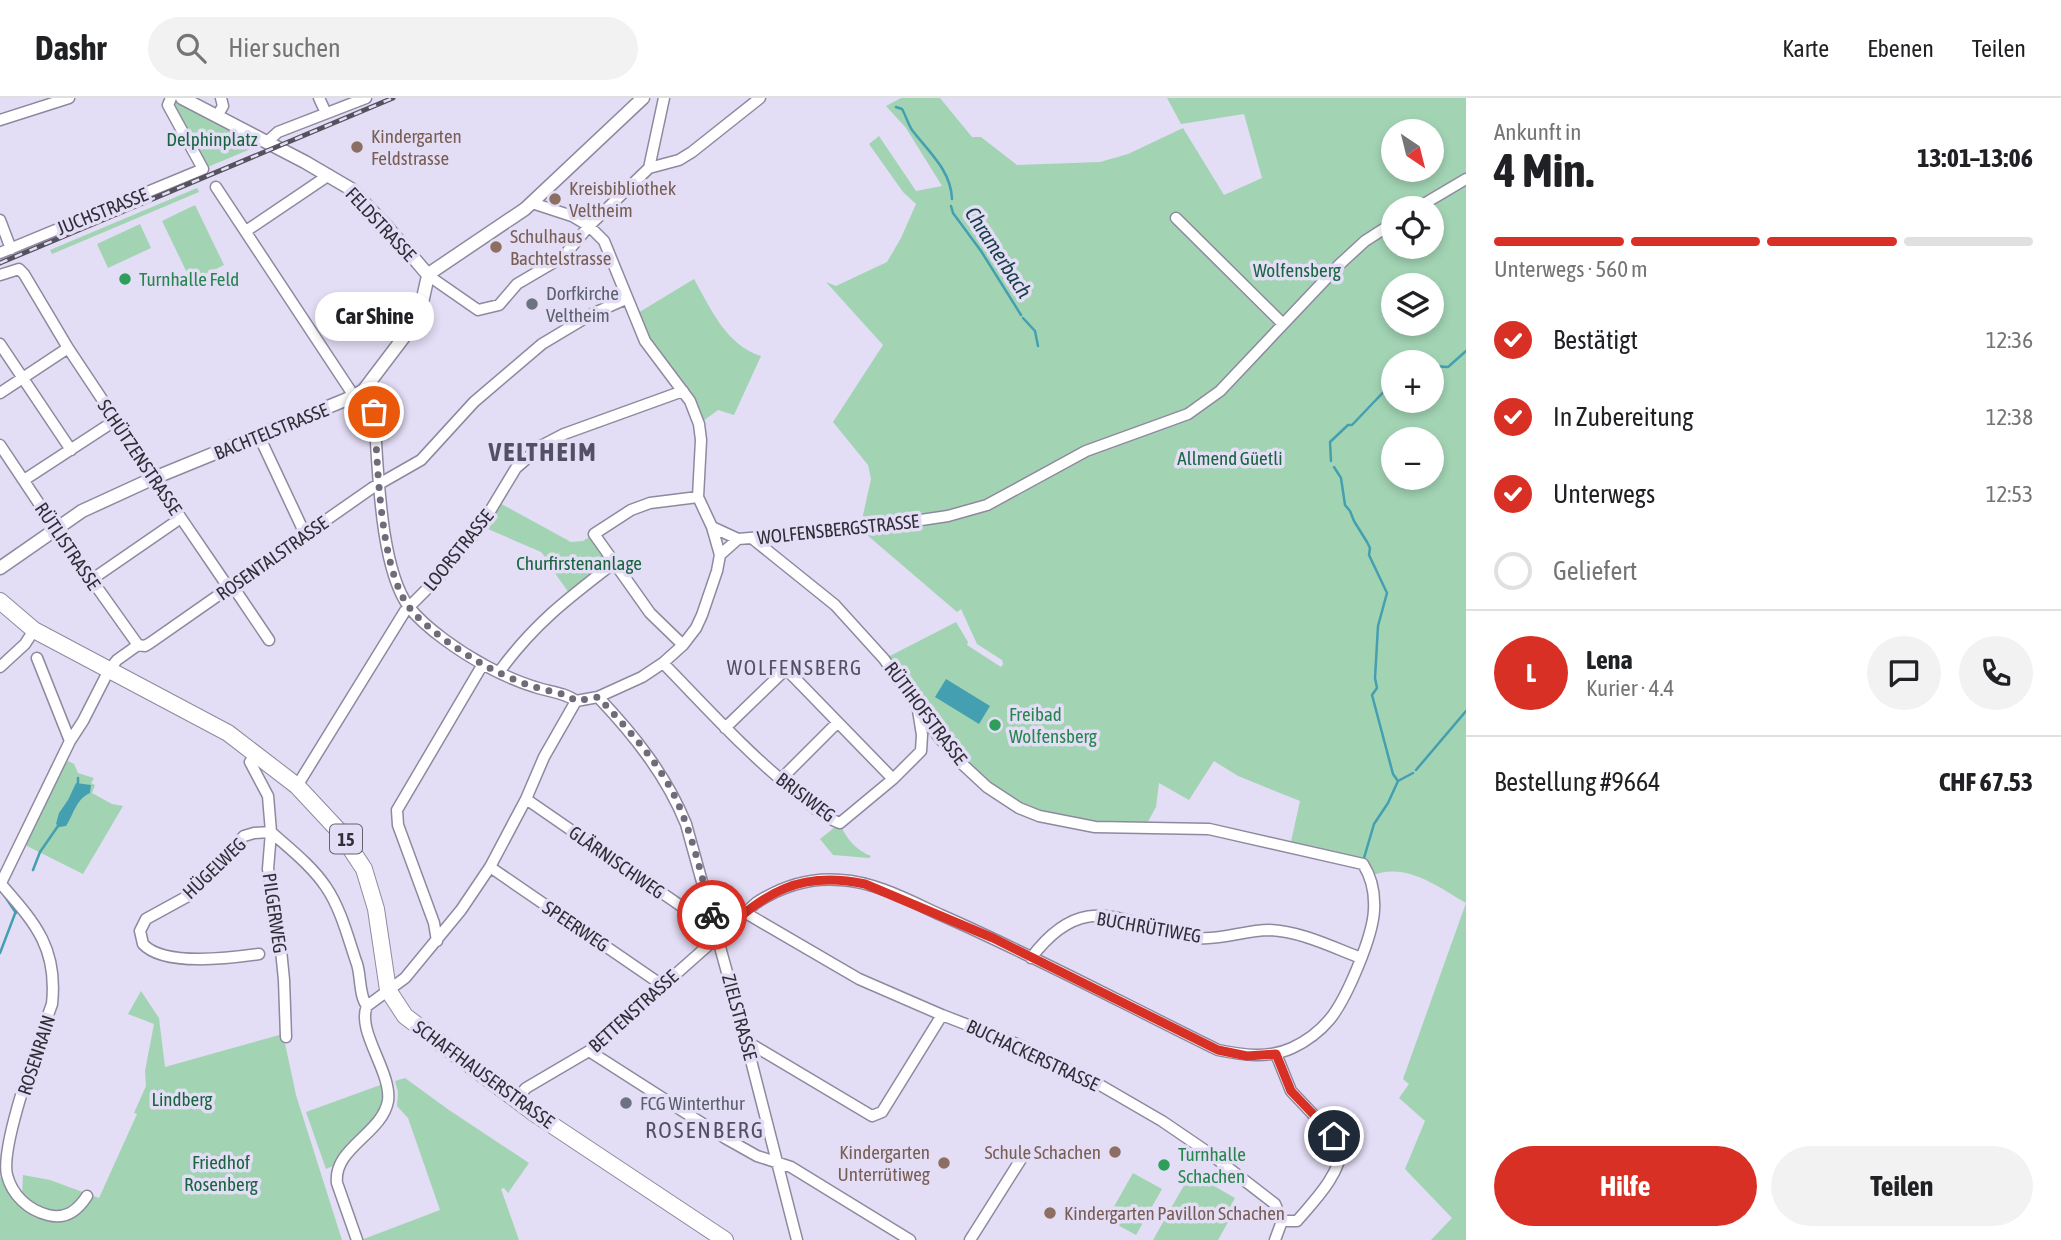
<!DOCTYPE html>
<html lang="de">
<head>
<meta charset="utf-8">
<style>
	body { margin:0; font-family:"Asap Condensed",sans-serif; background:#f2f2f2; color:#202124; height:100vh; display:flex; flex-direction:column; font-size:26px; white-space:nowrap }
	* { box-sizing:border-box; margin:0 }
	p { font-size:23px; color:#757577 }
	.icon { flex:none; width:38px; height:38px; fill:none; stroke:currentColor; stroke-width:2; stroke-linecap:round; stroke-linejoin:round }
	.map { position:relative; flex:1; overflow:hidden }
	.panel { display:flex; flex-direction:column; background:#fff; width:595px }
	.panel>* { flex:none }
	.needle { width:46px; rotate:145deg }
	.buttons { position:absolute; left:1381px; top:21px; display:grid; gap:14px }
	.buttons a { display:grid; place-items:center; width:63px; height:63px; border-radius:50%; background:#fff; box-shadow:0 4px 10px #0003; font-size:35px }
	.pin { position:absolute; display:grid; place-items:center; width:60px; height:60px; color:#fff; margin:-30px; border:4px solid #fff; border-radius:50%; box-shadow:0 2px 7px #0007 }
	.courier { position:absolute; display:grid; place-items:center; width:70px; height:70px; margin:-35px; border:5px solid #d93025; border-radius:50%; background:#fff; color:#222; box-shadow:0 2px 9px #0007 }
	.bubble { position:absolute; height:49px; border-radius:24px; background:#fff; box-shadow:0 4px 10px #0003; font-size:23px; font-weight:700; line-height:49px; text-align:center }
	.head em { font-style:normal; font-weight:700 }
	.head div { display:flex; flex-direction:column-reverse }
	.head { display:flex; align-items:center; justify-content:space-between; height:119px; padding:0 28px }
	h1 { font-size:46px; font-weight:700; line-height:52px }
	.bar { display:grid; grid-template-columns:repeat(4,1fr); gap:10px 7px; align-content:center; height:84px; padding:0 28px }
	.bar i { height:9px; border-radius:5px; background:#e0e0e0 }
	.bar .selected { background:#d93025 }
	.bar p { grid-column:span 4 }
	.line { display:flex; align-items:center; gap:18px; padding:0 28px; border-top:2px solid #e0e0e0 }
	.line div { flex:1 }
	.round { display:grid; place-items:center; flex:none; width:74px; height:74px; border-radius:37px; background:#f2f2f2 }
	ol { padding:0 28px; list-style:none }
	li { display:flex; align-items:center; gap:21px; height:77px }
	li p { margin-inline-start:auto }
	li .icon { padding:7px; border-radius:50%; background:#d93025; color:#fff; stroke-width:4 }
	li:last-child { color:#757577 }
	li i { width:38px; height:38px; border:4px solid #e0e0e0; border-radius:50% }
	.cta { display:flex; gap:14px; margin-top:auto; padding:14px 28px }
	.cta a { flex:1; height:80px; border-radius:42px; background:#d93025; color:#fff; font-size:28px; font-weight:700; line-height:80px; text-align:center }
	.cta a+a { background:#f2f2f2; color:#202124 }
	header { display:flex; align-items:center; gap:42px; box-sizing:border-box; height:98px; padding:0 35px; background:#fff; border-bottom:2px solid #e0e0e0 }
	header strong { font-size:33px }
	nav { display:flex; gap:38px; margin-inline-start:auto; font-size:24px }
	.search { width:490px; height:63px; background:#f2f2f2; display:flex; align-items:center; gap:18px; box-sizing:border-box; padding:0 24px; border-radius:38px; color:#757577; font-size:26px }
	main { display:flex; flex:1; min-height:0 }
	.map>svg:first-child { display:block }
	.green { fill:#a2d4b4; fill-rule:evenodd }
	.water { fill:#449fb0 }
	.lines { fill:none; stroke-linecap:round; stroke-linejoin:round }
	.stream { stroke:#449fb0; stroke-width:2.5 }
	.minor-casing { stroke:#8f899f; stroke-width:13 }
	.tertiary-casing { stroke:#8f899f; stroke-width:15 }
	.primary-casing { stroke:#8f899f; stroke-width:18 }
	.minor { stroke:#fff; stroke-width:10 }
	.tertiary { stroke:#fff; stroke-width:12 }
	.primary { stroke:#fff; stroke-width:16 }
	.rail-casing { stroke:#55525e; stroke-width:5 }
	.rail { stroke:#e3ddf5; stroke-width:2.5; stroke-dasharray:8; stroke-linecap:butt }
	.done { stroke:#6f6b7a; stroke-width:7; stroke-dasharray:0 12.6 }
	.route { stroke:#d93025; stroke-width:9 }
	.education-dot { fill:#8d6e63; stroke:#e3ddf5; stroke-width:2.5 }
	.leisure-dot { fill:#2e9e5b; stroke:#e3ddf5; stroke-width:2.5 }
	.worship-dot { fill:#6b7280; stroke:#e3ddf5; stroke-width:2.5 }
	.labels { text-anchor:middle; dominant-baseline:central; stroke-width:7; stroke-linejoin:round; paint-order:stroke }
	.shield { fill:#e3ddf5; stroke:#666270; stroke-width:2 }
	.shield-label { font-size:18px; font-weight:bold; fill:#302e37 }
	.education-label { font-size:19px; fill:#785e54; stroke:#e3ddf5; text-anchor:start }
	.park-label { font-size:19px; fill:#19653f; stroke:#e3ddf5 }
	.street-label { font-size:19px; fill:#302e37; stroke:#e3ddf5 }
	.leisure-label { font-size:19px; fill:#27864d; stroke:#e3ddf5; text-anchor:start }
	.worship-label { font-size:19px; fill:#5b616d; stroke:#e3ddf5; text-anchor:start }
	.water-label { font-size:21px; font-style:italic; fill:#153f46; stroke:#e3ddf5 }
	.neighbourhood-label { font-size:21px; letter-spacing:2px; fill:#554f64; stroke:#e3ddf5 }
	.quarter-label { font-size:23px; letter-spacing:2px; fill:#554f64; stroke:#e3ddf5 }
	.district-label { font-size:26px; font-weight:bold; letter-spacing:2px; fill:#554f64; stroke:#e3ddf5 }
</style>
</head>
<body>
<header>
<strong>Dashr</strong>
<div class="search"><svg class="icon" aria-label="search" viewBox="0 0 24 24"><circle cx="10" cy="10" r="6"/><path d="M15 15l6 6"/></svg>Hier suchen</div>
<nav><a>Karte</a><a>Ebenen</a><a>Teilen</a></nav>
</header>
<main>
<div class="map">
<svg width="1466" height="1142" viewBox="0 0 1466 1142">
	<rect width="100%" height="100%" fill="#e3ddf5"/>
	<path class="green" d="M171,0H182L267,44L203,71L179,31Z
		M901,0H940L972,39H981L1017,67L1100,64L1128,56L1183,30L1224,97L1262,80L1244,16L1181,26L1167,0H1466V76L1443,88L1445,92L1466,81V805C1437,788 1405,763 1371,778L1363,766L1290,748L1300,703L1238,678L1214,663L1189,702L1159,685L1156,709L1144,731H1134L1019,710L960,663L884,561L956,524L968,544L967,547L1001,569L1003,566L1002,562L977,546L961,511L957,514L860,431L871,381L868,367L833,324L883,247L826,184L836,188L887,164L901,140L916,106L903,94L869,46L879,38L916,93L942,88L906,30L886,8ZM1393,33H1432V72H1393ZM1393,110H1432V149H1393ZM1393,187H1432V226H1393ZM1393,264H1432V303H1393ZM1393,341H1432V380H1393Z
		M197,90L199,94L52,156L50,152Z
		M195,107L224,167L191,183L162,123Z
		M140,126L151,150L108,170L97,146Z
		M694,181C711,211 726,247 761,258L734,317L718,312L699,326L633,218Z
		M496,403L571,444L583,443L594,436L614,465L569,495L547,464L552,462L562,453L552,460H546L541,454L481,428Z
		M68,663L74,666L78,675L94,680L91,685L95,687L92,695L112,706L123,708L83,776L27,748L26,741L63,667Z
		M840,725C845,740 857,753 871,758L869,760L833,757L820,741Z
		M1466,805V1142H1431L1452,1120L1405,1071L1425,1023L1399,1000L1409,986L1403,981Z
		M141,893L159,920L165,969L283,936L296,997L342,1142H0V1080L4,1075L22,1099L23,1077L50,1082L99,1100L137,1016L134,1015L146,988L145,973L154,926L128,916Z
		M405,980L449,1012L529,1065L508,1095L504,1090L501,1091L519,1142H361L440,1112L408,1020L397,1008L398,994L395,983Z
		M383,986L384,993L381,1013L333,1068L326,1071L306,1014Z
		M1133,1075L1162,1091L1136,1137L1107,1121Z
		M1191,1075L1235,1100L1231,1107L1236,1110L1218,1142H1153Z"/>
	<path class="water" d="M946,581L990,608L979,626L935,599Z
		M76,685L91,687L90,695C76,701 74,716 66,728L59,729L56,726L59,715L68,702Z"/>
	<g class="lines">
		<path class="stream" d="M896,9L902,11C906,18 908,26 912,32C928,53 951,72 952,101
			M951,108L953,115L981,153L1021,217
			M1023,220L1035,233L1038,248
			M1432,268L1448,269L1466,253
			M1331,363L1330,344L1348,327H1352L1393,284
			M1334,369L1341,380L1345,407L1350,413L1354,423L1367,444L1370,450L1369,457L1387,495L1378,528L1375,580L1377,590L1372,597L1393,676L1398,683L1388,705L1374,726L1364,760
			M1416,672L1466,613
			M1398,683L1413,675
			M78,685V680
			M33,772L40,754L58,728
			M4,797L16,815
			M0,855L16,813"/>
		<g class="minor-casing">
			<path id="minor" d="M319,0L326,15
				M217,18L223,8L221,0
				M0,22L69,0
				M267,44L278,34L366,0
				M649,70L664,0
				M216,89L354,298
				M532,105L572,118L589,128L604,143L645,243L690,303L699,326L701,342L698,399L712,429L738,441
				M1417,110L1466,81
				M1176,120L1283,226
				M0,122L11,151
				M246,133L329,77
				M0,155L203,71L168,7L171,0
				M0,177L19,171L24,176L68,250L181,420L224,483L238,496L269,542
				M429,178L478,212L499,207L517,186L563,159L589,128L649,70L679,62L692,54L760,0
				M0,246L71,352
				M363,293L371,302L374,314C378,364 379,469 409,509C426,531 462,555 486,568C501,576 518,584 535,589C549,594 564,594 576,603
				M0,295L68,250
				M259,338L305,436
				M0,347L64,443L138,547
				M24,382L116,322
				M712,429L720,457
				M91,482L181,420
				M683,547L650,515L594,436L631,412L650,405L698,399
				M37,560L70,643
				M663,565C706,609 748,656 796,694C810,706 823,719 840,725L893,681L921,653L922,637L918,612
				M0,569L25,546L34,532
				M499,574C534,526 567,501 614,465
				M598,599C634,637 666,677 686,726L746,943L797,1142
				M725,630L786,571L893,681
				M256,655L250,664L268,698L271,734L268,771L279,832L284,882L286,939
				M780,682L837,625
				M297,688L405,513L445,473L481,428L516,370L541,348L564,336L683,293
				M526,701L694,817L711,814
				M490,769L662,887
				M1,786C35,825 58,850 52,906C40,939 0,1047 7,1077C12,1097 28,1112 48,1117C66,1122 78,1112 87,1098
				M0,787L70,643L83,623L109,572L117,562L138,547L145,548L150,545L372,390L421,362L474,304L542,246L592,216L626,201
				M744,814L859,881L942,917L1017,946L1100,987L1162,1023L1209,1055L1275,1106L1282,1123L1275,1142
				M437,843L434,825L398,727L397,712L483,566
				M259,856C231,860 164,869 143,846L140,833L146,821L188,798L244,738L254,735L271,734C290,751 312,768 326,789C341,811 348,840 357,866C361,878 359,898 367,908
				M1031,860C1088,784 1128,832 1200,840C1222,842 1246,832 1269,832C1300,833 1332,849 1361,860
				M746,943L872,1018L882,1014L942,917
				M589,953L725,1040L757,1058L791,1069L910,1142
				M1276,956L1291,993L1342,1047C1341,1076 1315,1102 1297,1123H1282
				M516,1002L526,990L589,953L756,805C782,788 810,779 841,782C876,784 910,803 941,817C1035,858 1126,907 1218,952C1243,957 1268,961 1292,950C1307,943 1320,933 1330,921C1347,900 1373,838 1374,812C1375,795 1372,780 1363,766L1209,731L1095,729L1039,718L1019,710L987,689L959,663L938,638L884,561L835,507L753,441
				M357,1142L337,1085C333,1050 382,1036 388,1003C392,974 356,933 367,908L405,880L461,812L490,769L526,701L544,659L576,603L598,599L642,579L663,565L683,547L696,530L702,517L717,473L720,457L738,441L860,431L948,418L987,407L1086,353L1188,316L1220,293L1340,166L1365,143L1393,125
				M970,1142L1023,1058"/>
		</g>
		<g class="tertiary-casing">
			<path id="tertiary" d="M182,0L305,64L351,91L388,130L429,178
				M0,470L82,413L154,380L345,302L363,293L413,227L420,214L427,182L433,173L525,111L643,0"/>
		</g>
		<g class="primary-casing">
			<path id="primary" d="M0,503L34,532L228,635L297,688L339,733L364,771L376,811L388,892L405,918L534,1015L725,1142"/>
		</g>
		<use href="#minor" class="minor"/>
		<use href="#tertiary" class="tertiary"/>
		<use href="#primary" class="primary"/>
		<g class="rail-casing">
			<path id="rail" d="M0,165L393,0"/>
		</g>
		<use href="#rail" class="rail"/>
	</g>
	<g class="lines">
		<path class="done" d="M374,314C378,364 379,469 409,509C426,531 461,554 486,568C501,576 518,584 535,589C549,594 564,594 576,603L598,599C627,630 659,664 677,703C693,739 702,780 712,817"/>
		<path class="route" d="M712,817L718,838C765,795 799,772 865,786L993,840L1218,952L1247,958L1276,956L1291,993L1334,1038"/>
	</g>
	<g class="education-dot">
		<circle cx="357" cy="49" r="7"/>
		<circle cx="555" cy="101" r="7"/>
		<circle cx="496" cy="149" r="7"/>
		<circle cx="1115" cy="1054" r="7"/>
		<circle cx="944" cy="1065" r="7"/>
		<circle cx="1050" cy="1115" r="7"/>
	</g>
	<g class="leisure-dot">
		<circle cx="125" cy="181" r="7"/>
		<circle cx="995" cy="627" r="7"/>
		<circle cx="1164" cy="1067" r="7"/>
	</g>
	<g class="worship-dot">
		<circle cx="532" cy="206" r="7"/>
		<circle cx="626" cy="1005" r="7"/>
	</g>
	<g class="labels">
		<rect class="shield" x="330" y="726.5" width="32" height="29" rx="5"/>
		<g class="shield-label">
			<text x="346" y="741">15</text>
		</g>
		<g class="education-label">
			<text x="371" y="38">Kindergarten<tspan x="371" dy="22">Feldstrasse</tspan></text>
			<text x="569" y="90">Kreisbibliothek<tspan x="569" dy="22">Veltheim</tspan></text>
			<text x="510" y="138">Schulhaus<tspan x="510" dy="22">Bachtelstrasse</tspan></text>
			<text x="930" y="1054" text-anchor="end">Kindergarten<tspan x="930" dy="22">Unterrütiweg</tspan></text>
			<text x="1101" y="1054" text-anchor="end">Schule Schachen</text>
			<text x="1064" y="1115">Kindergarten Pavillon Schachen</text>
		</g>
		<g class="park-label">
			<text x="212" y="41">Delphinplatz</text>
			<text x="1297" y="172">Wolfensberg</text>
			<text x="1230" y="360">Allmend Güetli</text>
			<text x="579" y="465">Churfirstenanlage</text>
			<text x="182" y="1001">Lindberg</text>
			<text x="221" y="1064">Friedhof<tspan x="221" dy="22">Rosenberg</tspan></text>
		</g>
		<g class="street-label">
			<text transform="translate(102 113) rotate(-22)">JUCHSTRASSE</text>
			<text transform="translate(381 126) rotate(47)">FELDSTRASSE</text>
			<text transform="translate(271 333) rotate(-22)">BACHTELSTRASSE</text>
			<text transform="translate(140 359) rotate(56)">SCHÜTZENSTRASSE</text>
			<text transform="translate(838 431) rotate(-6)">WOLFENSBERGSTRASSE</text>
			<text transform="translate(68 448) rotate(56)">RÜTLISTRASSE</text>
			<text transform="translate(458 452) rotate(-51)">LOORSTRASSE</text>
			<text transform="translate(272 460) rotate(-35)">ROSENTALSTRASSE</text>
			<text transform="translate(926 615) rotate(53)">RÜTIHOFSTRASSE</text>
			<text transform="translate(806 699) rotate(37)">BRISIWEG</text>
			<text transform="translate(617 764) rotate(35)">GLÄRNISCHWEG</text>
			<text transform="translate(214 770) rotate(-44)">HÜGELWEG</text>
			<text transform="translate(275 815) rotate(82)">PILGERWEG</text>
			<text transform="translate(576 828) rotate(34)">SPEERWEG</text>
			<text transform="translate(1149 829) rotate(10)">BUCHRÜTIWEG</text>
			<text transform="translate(633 913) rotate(-42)">BETTENSTRASSE</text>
			<text transform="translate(740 919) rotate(75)">ZIELSTRASSE</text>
			<text transform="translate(36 957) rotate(-72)">ROSENRAIN</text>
			<text transform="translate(1033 957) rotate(25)">BUCHACKERSTRASSE</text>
			<text transform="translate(484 976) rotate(36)">SCHAFFHAUSERSTRASSE</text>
		</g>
		<g class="leisure-label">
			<text x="139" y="181">Turnhalle Feld</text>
			<text x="1009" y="616">Freibad<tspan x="1009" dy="22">Wolfensberg</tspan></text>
			<text x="1178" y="1056">Turnhalle<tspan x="1178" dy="22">Schachen</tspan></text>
		</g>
		<g class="worship-label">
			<text x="546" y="195">Dorfkirche<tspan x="546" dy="22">Veltheim</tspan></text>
			<text x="640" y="1005">FCG Winterthur</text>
		</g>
		<g class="water-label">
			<text transform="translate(999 154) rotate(57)">Chramerbach</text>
		</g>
		<g class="neighbourhood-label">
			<text x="795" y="569">WOLFENSBERG</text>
		</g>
		<g class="quarter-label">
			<text x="705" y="1032">ROSENBERG</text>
		</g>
		<g class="district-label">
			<text x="543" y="354">VELTHEIM</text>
		</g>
	</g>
</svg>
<div class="buttons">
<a><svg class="needle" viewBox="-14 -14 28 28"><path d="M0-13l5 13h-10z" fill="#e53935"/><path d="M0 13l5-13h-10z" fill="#757577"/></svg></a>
<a><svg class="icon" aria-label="locate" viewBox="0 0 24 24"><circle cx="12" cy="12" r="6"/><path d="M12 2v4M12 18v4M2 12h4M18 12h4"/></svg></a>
<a><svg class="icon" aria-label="layers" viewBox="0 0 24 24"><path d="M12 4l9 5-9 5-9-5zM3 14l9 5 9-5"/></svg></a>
<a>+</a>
<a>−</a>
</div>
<div class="pin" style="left:374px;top:314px;background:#ea580c"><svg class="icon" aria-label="bag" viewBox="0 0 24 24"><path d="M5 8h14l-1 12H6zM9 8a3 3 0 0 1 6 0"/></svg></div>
<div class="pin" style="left:1334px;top:1038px;background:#1f2937"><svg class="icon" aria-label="home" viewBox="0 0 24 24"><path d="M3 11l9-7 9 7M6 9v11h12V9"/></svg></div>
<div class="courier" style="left:712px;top:817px"><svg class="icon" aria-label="bike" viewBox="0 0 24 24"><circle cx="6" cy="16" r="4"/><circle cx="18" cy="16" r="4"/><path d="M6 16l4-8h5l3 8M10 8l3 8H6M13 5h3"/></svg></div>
<div class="bubble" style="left:315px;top:194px;width:119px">Car Shine</div>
</div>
<section class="panel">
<div class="head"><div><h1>4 Min.</h1><p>Ankunft in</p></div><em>13:01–13:06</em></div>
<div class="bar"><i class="selected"></i><i class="selected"></i><i class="selected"></i><i></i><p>Unterwegs · 560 m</p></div>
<ol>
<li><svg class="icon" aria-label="check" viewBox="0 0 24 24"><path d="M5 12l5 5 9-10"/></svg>Bestätigt<p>12:36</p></li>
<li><svg class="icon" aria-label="check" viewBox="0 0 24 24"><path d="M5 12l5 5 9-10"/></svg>In Zubereitung<p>12:38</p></li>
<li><svg class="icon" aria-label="check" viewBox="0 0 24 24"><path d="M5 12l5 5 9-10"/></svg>Unterwegs<p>12:53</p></li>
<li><i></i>Geliefert</li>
</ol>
<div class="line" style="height:126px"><b class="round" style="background:#d93025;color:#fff">L</b><div><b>Lena</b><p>Kurier · 4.4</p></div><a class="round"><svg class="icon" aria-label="chat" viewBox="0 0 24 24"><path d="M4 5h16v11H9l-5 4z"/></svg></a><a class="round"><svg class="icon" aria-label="phone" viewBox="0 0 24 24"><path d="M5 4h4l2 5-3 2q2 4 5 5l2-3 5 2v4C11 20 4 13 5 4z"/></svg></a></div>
<div class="line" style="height:91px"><div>Bestellung #9664</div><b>CHF 67.53</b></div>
<div class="cta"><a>Hilfe</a><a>Teilen</a></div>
</section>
</main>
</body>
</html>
